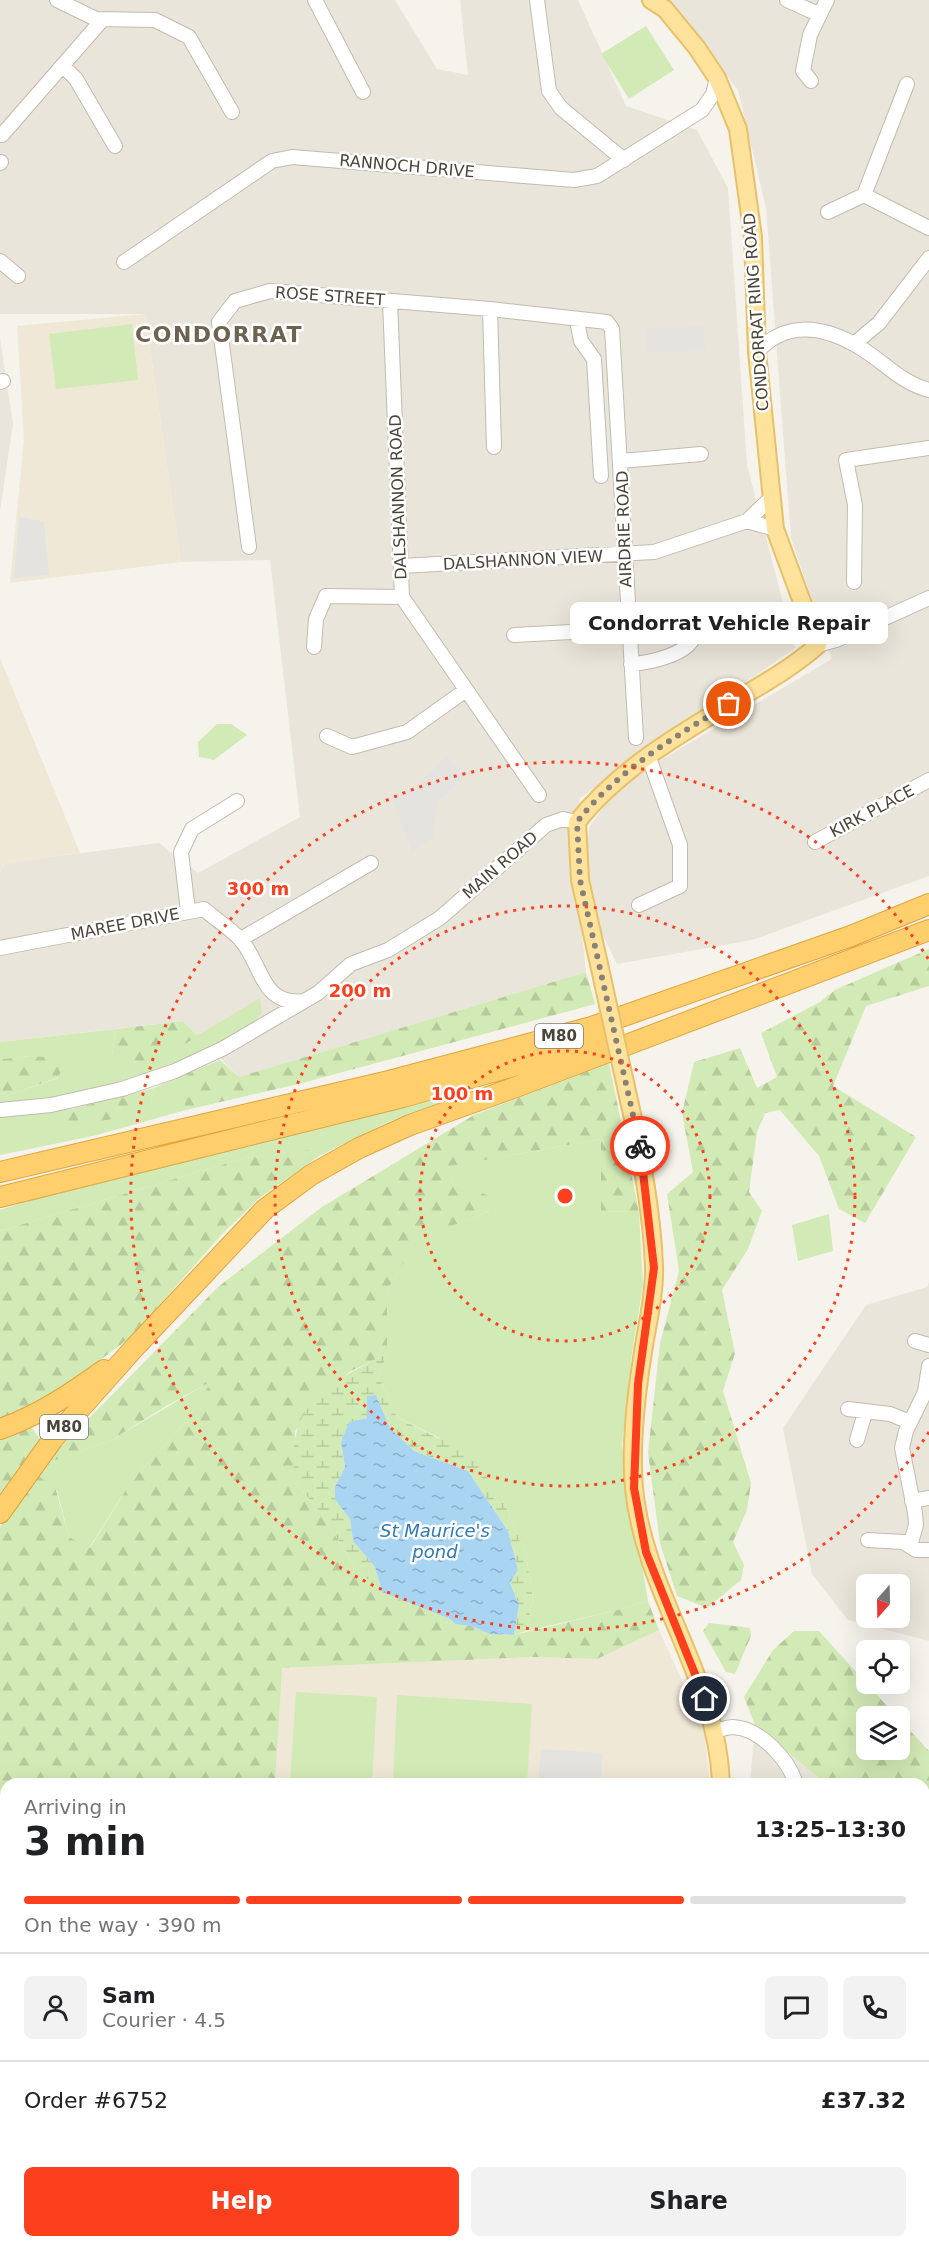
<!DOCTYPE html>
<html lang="en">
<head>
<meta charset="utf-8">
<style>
	body { margin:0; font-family:"DejaVu Sans",sans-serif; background:#f2f2f2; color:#202124; height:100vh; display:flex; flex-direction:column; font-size:22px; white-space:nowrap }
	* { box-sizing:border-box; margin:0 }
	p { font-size:20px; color:#757577 }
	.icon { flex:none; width:33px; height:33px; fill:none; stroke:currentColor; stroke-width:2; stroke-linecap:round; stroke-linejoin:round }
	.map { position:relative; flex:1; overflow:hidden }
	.side { position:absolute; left:0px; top:1778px; width:930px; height:470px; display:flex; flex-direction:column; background:#fff; border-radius:18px 18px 0 0; box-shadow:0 6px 24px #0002 }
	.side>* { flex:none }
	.needle { width:39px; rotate:200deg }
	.controls { position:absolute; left:856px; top:1574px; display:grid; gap:12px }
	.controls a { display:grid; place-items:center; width:54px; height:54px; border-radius:9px; background:#fff; box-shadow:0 6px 24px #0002; font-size:30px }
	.pin { position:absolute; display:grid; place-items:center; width:51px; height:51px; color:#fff; margin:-26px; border:3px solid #fff; border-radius:50%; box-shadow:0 2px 6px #0007 }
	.courier { position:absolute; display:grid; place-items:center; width:60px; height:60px; margin:-30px; border:4px solid #fc3f1d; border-radius:50%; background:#fff; color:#222; box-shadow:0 2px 8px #0007 }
	.bubble { position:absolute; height:42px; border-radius:9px; background:#fff; box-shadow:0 6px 24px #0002; font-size:20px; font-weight:700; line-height:42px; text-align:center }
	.headline em { font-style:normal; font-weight:700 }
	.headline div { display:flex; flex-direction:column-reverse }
	.headline { display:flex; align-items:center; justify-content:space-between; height:102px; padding:0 24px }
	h1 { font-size:39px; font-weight:700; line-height:45px }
	.bar { display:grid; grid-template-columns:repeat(4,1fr); gap:9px 6px; align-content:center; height:72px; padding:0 24px }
	.bar i { height:8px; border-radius:4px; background:#e0e0e0 }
	.bar .active { background:#fc3f1d }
	.bar p { grid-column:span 4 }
	.line { display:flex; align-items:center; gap:15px; padding:0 24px; border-top:2px solid #e0e0e0 }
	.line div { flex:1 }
	.round { display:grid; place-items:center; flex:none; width:63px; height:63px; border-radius:9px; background:#f2f2f2 }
	.cta { display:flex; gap:12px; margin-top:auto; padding:12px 24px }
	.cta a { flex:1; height:69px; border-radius:9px; background:#fc3f1d; color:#fff; font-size:24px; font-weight:700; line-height:69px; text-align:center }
	.cta a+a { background:#f2f2f2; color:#202124 }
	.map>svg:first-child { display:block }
	.residential { fill:#eae5da; fill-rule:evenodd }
	.commercial { fill:#f7ead8 }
	.education { fill:#efe8d6 }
	.green { fill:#d2eab5 }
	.forest { fill:url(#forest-firs) }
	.wetland { fill:url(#wetland-marsh) }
	.parking { fill:#e5e3e0 }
	.water { fill:url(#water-ripples) }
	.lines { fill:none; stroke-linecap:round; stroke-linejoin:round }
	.minor-casing { stroke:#c2bbae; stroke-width:16 }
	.major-casing { stroke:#e6c16a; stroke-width:20 }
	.highway-casing { stroke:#e0a43c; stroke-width:22 }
	.minor { stroke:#fff; stroke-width:14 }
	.major { stroke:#ffe39c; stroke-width:16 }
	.highway { stroke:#ffcf6e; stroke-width:20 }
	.major-bridge-casing { stroke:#e6c16a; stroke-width:20; stroke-linecap:butt }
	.major-bridge { stroke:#ffe39c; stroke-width:16 }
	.done { stroke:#878178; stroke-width:6; stroke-dasharray:0 10.8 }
	.route { stroke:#fc3f1d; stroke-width:8 }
	.ring { fill:none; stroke:#fc3f1d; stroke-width:3; stroke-dasharray:3 6 }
	.labels { text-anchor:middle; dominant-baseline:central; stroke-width:5; stroke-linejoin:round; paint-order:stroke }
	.shield { fill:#fff; stroke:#817c74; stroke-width:1.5 }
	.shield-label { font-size:15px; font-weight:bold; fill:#4b4439 }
	.street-label { font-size:16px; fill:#4b4439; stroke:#fff }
	.water-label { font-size:18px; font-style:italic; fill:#2e7ab2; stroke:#fff }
	.district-label { font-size:22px; font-weight:bold; letter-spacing:1.5px; fill:#6e6250; stroke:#fff }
	.centre { fill:#fc3f1d; stroke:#fff; stroke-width:3 }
	.ring-label { font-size:18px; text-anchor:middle; font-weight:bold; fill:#fc3f1d; stroke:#fff; stroke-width:5; stroke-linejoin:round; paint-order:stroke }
</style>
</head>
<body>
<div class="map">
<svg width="929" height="2246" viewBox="0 0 929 2246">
	<defs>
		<pattern id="forest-firs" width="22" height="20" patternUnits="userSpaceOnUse" patternTransform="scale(1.5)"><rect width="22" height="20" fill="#d2eab5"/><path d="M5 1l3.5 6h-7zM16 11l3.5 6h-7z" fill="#b6ca9c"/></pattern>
		<pattern id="wetland-marsh" width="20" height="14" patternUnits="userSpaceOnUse" patternTransform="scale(1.5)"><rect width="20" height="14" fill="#d2eab5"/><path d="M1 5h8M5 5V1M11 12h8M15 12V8" fill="none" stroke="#b6ca9c"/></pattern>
		<pattern id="water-ripples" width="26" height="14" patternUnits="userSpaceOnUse" patternTransform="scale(1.5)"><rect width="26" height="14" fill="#a9d4f2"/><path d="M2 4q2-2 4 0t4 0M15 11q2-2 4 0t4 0" fill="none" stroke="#8caec5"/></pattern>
	</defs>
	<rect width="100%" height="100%" fill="#f6f3ec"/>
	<path class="residential" d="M0,0H395L437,69L468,75L460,0H578L626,106L697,130L728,188L747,465L795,648L580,798L572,841L586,972L239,1077L183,1021L0,1042V873L5,863L159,843L198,873L300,817L270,560L181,562L145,314H0Z
		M668,0H929V876L752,940L617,964L594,918L585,856L590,826L612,796L637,774L832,659L791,538L766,208L738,90Z
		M0,338L13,424L0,511Z
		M929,1282V1641L848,1620L812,1574L783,1428L866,1305L927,1287ZM867,1584H900V1617H867Z
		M755,1725L825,1783L750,1784Z
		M0,2209L6,2212V2241H44L48,2246H0Z"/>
	<path class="commercial" d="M444,2241H817L816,2246H441Z"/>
	<path class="education" d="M145,314L181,562L10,583L24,439L17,326Z
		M0,658L80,853L5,863L0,873Z
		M659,1630L704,1729L710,1784H275L281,1668L534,1657L597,1659Z"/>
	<path class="green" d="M646,26L674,70L629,99L601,54Z
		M132,324L138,380L56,389L49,334Z
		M217,724H231L247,735L214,760L199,757L198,742Z
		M260,998L262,1012L256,1021L210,1048L159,1069L80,1094L0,1103V1094L18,1092L58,1078L61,1069L30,1056L5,1059L0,1057V1042L116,1029L112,1055L155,1061Z
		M187,1074L181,1084L186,1110L93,1136L0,1155V1116L72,1109L64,1114L151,1104L154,1088Z
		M475,1090L388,1122L319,1156L258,1199L309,1151L245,1158L0,1231V1210L79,1185Z
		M601,1139V1211L639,1212L643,1285L632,1353L622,1445L648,1601L614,1611L526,1631L533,1599L526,1555L501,1495L438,1437L397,1417L379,1377L387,1354V1291L400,1267L430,1230L465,1222L488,1211L492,1197L454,1184L445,1167Z
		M829,1214L833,1251L798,1261L792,1225Z
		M213,1380L180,1429L132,1480L89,1548L69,1537L57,1490L0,1543V1527L44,1464L110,1441Z
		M296,1692L377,1697L372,1783H290Z
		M397,1695L532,1704L527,1783H393Z"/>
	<path class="forest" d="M929,949V986L866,1006L833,1086L916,1137L865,1223L839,1209L819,1156L780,1110L765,1113L757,1132L749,1192L762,1211L748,1249L722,1290L735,1353L723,1391L751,1483L747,1510L733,1542L744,1565L741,1580L707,1608L677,1596L660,1543L648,1453L660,1343L679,1271L667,1194L693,1172L682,1113L694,1062L740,1048L757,1088L777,1077L761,1033L820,1002L835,990Z
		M586,972L595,1004L302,1083L186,1110L180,1084L187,1074L220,1060L239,1077Z
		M183,1021L198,1036C173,1050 137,1082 112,1055L116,1029Z
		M30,1056C43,1057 55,1056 61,1069L59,1077L18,1092L0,1094V1057L5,1059Z
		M609,1063L639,1212L601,1211V1139L446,1167L454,1184L493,1197L488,1211L465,1222L430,1231L400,1267L387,1291V1354L351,1371L334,1384L295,1431V1483L322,1514L355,1568L382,1592L450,1619L455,1624L471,1626L490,1634L514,1635L614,1611L648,1601L659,1630L597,1659L534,1657L282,1668L275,1783L6,1784V1930L0,1911V1543L36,1474L56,1490L69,1537L90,1548L132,1480L180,1429L212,1381L168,1405L110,1441L44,1464L218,1287L322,1207L474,1115Z
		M154,1088L151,1104L124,1117L71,1126L64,1114L72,1109Z
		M310,1150L222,1234L133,1335L68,1385L0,1421V1231L245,1158Z
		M32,1428L41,1441L0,1500V1439Z
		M709,1623L750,1628L751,1636L735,1674L726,1672L703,1631Z
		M794,1631H819L896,1716H867V1749H900V1720L929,1751V1942L924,1944V1784L825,1783L755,1725L744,1697L773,1650Z
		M0,2074L6,2080V2196L0,2193Z"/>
	<path class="wetland" d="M387,1354L379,1377L397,1417L469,1454L501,1495L526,1555L533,1599L526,1631L514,1635L519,1605L510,1583L518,1570L508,1531L468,1471L414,1451L390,1428L376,1395L367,1418L349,1423L341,1442L345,1467L335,1487V1498L350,1519L353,1541L375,1567L382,1592L355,1568L322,1514L295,1483C285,1404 324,1385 387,1354Z"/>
	<path class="parking" d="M704,327L705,351L647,352V328Z
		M19,516L44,522L49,575L14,578Z
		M447,756L464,777L437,803L433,837L412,852L391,798L419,785Z
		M541,1749L603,1753L601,1783H538Z
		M465,2241H687L685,2246H459Z"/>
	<path class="water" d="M376,1395L390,1428L414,1451L468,1471L508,1531L518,1570L510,1583L519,1605L514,1635L490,1634L471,1626L455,1624L450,1619L382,1592L375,1567L353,1541L350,1519L335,1499V1487L345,1467L341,1442L349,1422L367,1418V1396Z"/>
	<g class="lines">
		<g class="minor-casing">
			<path id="minor" d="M57,0L96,19L155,20L189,37L232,112
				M315,0L363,92
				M537,0L549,91L561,108L624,160
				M787,0L818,14
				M64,67L76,79L115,146
				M811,81L803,71L810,35L827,0
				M2,135L103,19
				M0,163L1,162
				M864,195L929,228
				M828,212L864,195L907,84
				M0,261L18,276
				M124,262L272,161L292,157L574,180L597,176L702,110L713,94L717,78
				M390,301L402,597L539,795
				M490,309L494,447
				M577,321L581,341L594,359L601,476
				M854,344L879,323L929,258
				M757,352C784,322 819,325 854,344C881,358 898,382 929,390
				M0,382L3,381
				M621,461L701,454
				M747,521L775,529
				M249,547L219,322L235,301L270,291L490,309L607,322L612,329L636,738
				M401,566L654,552L747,521L772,497
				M854,582L855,505L846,460L929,448
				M514,635L629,629
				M818,645L836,640L929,598
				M314,647L316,619L326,596L402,597
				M631,664C648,663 688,655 694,636C697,629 696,620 696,612L734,614
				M327,736L352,747L407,732L466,690
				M815,842L929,780
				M639,905L680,886V845L648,755
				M188,911L181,852L192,829L237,801
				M241,939L371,863
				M0,948L204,909C215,919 230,928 240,939C263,964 260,1006 304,1001
				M0,1110L51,1105L122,1089L175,1071L224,1048L318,993L351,964L388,950L440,918L546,825L563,819L577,822
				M915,1341L929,1345
				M848,1409L890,1414L910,1422
				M857,1440L865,1413
				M912,1501L929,1498
				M868,1540L903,1542L916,1550H929
				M910,1546L916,1525L915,1513L902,1448L906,1431L925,1392L929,1366
				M714,1731C720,1730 727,1727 733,1727C760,1728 789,1760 796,1784
				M924,1961L929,1959"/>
		</g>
		<g class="major-casing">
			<path id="major" d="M599,964L580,880L577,822C620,768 680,734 738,699C766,682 793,667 818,645L775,529L757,352L753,237L738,129L717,78L697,48L665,9L651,0
				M628,1096C640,1148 652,1213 654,1266C655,1294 647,1325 643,1352C636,1396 630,1444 634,1488C644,1593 718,1678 721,1784
				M0,1938L6,1952
				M0,1995L6,1990
				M0,2047L6,2052
				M176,2241L180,2246
				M195,2241L200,2246
				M382,2246L394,2241
				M416,2246L418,2241"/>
		</g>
		<g class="highway-casing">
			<path id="highway" d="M0,1172L389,1081L592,1027L851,936L929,904
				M0,1197L403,1097L607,1040
				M0,1429C38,1416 72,1393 104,1370
				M0,1513L53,1439L135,1347L265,1209L311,1175L359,1148L410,1125L516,1087L929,930"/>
		</g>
		<use href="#minor" class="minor"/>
		<use href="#major" class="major"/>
		<use href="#highway" class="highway"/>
		<g class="major-bridge-casing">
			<path id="major-bridge" d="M599,964L628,1096"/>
		</g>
		<use href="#major-bridge" class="major-bridge"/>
	</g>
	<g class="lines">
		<path class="done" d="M640,1146L580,880L577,822C617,771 674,737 729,704"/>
		<path class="route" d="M640,1146L654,1268L638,1384L634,1488L646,1552L705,1699"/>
	</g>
	<g class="ring">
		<circle cx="565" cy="1196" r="145"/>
		<circle cx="565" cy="1196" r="290"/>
		<path d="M929 1432A434 434 0 1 1 929 960"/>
	</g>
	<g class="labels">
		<g class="shield">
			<rect x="535" y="1024" width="48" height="24" rx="4.5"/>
			<rect x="40" y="1415" width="48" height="24" rx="4.5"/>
		</g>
		<g class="shield-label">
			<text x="559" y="1036">M80</text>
			<text x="64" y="1427">M80</text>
		</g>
		<g class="street-label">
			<text transform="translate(407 166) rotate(5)">RANNOCH DRIVE</text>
			<text transform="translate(330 296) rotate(4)">ROSE STREET</text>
			<text transform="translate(756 312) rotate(-94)">CONDORRAT RING ROAD</text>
			<text transform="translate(398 497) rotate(-92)">DALSHANNON ROAD</text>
			<text transform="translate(624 529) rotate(-92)">AIRDRIE ROAD</text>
			<text transform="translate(523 560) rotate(-3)">DALSHANNON VIEW</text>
			<text transform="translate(872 811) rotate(-28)">KIRK PLACE</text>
			<text transform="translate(500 865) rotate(-41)">MAIN ROAD</text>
			<text transform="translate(125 924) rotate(-11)">MAREE DRIVE</text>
		</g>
		<g class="water-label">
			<text x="435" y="1530">St Maurice's<tspan x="435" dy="21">pond</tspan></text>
		</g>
		<g class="district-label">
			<text x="219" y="334">CONDORRAT</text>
		</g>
	</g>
	<circle cx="565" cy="1196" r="9" class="centre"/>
	<g class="ring-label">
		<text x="258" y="895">300 m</text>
		<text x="360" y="997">200 m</text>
		<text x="462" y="1100">100 m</text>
	</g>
</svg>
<div class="controls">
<a><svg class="needle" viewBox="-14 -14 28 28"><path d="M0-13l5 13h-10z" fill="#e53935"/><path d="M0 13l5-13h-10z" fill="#757577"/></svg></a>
<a><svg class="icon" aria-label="locate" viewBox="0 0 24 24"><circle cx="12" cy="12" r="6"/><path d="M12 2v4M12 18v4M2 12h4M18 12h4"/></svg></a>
<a><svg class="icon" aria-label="layers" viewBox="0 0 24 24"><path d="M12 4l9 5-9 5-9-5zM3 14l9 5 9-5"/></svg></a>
</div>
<div class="pin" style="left:729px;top:704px;background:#ea580c"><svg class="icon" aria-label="bag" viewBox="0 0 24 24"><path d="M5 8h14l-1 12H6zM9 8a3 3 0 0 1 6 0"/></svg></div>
<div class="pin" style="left:705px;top:1699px;background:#1f2937"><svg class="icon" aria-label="home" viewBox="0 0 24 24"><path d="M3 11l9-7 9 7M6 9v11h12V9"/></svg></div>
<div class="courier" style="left:640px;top:1146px"><svg class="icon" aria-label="bike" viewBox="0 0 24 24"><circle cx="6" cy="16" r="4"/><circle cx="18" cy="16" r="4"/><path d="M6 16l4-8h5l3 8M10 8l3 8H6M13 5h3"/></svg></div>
<div class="bubble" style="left:570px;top:602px;width:318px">Condorrat Vehicle Repair</div>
<section class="side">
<div class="headline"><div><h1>3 min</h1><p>Arriving in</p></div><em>13:25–13:30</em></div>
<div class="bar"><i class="active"></i><i class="active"></i><i class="active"></i><i></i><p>On the way · 390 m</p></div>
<div class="line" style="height:108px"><a class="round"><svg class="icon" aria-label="person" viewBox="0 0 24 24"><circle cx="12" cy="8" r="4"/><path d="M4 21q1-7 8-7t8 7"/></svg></a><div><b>Sam</b><p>Courier · 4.5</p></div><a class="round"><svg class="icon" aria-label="chat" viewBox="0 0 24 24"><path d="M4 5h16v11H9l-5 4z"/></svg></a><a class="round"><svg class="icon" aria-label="phone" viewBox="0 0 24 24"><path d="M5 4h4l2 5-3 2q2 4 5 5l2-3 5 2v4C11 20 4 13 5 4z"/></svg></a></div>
<div class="line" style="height:78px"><div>Order #6752</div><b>£37.32</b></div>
<div class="cta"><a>Help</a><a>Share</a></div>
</section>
</div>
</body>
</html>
